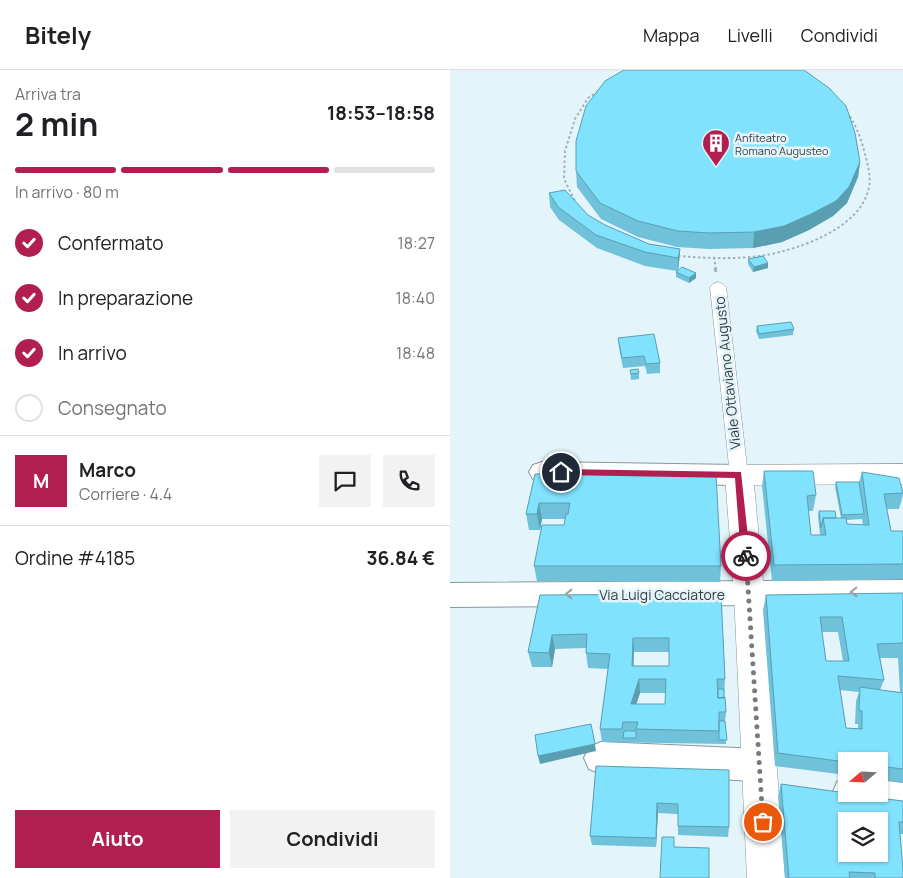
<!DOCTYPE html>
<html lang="it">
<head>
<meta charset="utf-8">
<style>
	body { margin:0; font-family:Manrope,sans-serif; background:#f2f2f2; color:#202124; height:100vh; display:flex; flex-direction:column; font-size:19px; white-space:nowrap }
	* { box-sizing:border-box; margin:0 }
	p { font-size:16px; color:#757577 }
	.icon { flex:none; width:28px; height:28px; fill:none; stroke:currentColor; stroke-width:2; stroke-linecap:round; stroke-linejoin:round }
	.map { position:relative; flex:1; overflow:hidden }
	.drawer { display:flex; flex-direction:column; background:#fff; width:450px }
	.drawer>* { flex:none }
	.needle { width:32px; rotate:251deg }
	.buttons { position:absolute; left:388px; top:682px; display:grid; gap:10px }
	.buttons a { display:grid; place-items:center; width:50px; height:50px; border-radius:0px; background:#fff; box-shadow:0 1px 4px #0004; font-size:25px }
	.pin { position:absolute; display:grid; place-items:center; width:42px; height:42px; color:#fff; margin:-21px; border:2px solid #fff; border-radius:50%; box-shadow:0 1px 5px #0007 }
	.courier { position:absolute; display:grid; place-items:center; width:50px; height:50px; margin:-25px; border:4px solid #b01f4f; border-radius:50%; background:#fff; color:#222; box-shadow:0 1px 6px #0007 }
	.headline em { font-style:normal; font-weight:700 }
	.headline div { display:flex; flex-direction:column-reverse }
	.headline { display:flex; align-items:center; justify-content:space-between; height:85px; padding:0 15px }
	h1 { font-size:32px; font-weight:700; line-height:38px }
	.bar { display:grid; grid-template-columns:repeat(4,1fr); gap:8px 5px; align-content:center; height:60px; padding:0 15px }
	.bar i { height:6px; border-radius:4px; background:#e0e0e0 }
	.bar .on { background:#b01f4f }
	.bar p { grid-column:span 4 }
	.line { display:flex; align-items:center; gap:12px; padding:0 15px; border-top:1px solid #e0e0e0 }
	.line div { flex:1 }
	.round { display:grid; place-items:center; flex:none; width:52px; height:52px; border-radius:0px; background:#f2f2f2 }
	ol { padding:0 15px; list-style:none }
	li { display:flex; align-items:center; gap:15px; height:55px }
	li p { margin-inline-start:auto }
	li .icon { padding:5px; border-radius:50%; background:#b01f4f; color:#fff; stroke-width:4 }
	li:last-child { color:#757577 }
	li i { width:28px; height:28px; border:2px solid #e0e0e0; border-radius:50% }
	.button { display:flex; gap:10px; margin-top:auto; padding:10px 15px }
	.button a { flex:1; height:58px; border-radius:0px; background:#b01f4f; color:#fff; font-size:20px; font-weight:700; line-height:58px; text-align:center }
	.button a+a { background:#f2f2f2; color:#202124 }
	header { display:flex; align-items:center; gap:30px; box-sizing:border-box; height:70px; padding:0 25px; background:#fff; border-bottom:1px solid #e0e0e0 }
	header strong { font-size:24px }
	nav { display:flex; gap:28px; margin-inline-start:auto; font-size:18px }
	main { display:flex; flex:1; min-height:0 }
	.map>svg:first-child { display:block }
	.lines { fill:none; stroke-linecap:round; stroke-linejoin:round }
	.pedestrian-casing { stroke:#88989d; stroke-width:1 }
	.minor-casing { stroke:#88989d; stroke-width:2 }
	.tertiary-casing { stroke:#88989d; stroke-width:1 }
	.path-far1 { stroke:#a3b1b5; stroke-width:2; stroke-dasharray:2.5 2.5; stroke-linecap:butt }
	.path { stroke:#a3b1b5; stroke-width:3; stroke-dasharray:4 4; stroke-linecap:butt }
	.pedestrian { fill:#fff; fill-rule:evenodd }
	.minor { fill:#fff; fill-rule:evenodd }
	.tertiary { fill:#fff; fill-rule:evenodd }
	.wall { fill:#6fc2da; fill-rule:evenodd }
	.shaded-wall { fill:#5a9eb2 }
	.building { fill:#81e2fe; stroke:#5a9eb2; fill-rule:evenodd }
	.oneway { stroke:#9a9e9f }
	.route { fill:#b01f4f }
	.done { stroke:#737d80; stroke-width:5; stroke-dasharray:0 9 }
	.labels { text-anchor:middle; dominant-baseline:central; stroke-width:5; stroke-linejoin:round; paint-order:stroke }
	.far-poi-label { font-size:11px; fill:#363d3f; stroke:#e3f5fa; text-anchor:start }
	.street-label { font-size:14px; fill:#363d3f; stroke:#e3f5fa }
</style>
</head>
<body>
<header>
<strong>Bitely</strong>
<nav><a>Mappa</a><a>Livelli</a><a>Condividi</a></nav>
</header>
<main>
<section class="drawer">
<div class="headline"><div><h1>2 min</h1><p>Arriva tra</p></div><em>18:53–18:58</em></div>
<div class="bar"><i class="on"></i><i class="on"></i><i class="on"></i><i></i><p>In arrivo · 80 m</p></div>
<ol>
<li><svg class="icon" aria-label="check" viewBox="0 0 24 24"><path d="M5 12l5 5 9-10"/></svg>Confermato<p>18:27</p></li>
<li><svg class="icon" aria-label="check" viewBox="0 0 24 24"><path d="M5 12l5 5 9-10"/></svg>In preparazione<p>18:40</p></li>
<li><svg class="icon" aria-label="check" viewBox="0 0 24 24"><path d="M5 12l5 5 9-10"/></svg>In arrivo<p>18:48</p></li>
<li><i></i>Consegnato</li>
</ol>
<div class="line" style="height:90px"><b class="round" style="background:#b01f4f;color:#fff">M</b><div><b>Marco</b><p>Corriere · 4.4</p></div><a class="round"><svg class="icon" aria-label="chat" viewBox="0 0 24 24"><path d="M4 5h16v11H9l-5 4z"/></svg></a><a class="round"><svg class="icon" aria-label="phone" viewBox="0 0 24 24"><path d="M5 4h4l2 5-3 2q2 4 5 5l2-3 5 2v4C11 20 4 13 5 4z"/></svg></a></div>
<div class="line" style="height:65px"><div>Ordine #4185</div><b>36.84 €</b></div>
<div class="button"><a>Aiuto</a><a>Condividi</a></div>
</section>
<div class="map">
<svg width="453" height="808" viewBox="0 0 453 808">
	<rect width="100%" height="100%" fill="#e3f5fa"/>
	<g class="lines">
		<g class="pedestrian-casing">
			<path id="pedestrian" d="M268,212L273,214L276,217L298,405L296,410L289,412L282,410L280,405L260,217L263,214Z"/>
		</g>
		<g class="minor-casing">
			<path id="minor" d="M92,392L289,395L298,398L302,405L298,412L289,415L92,412L83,409L79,402L83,395Z
				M453,510V534L0,537V513Z
				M151,672L309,679L321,683L326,695L321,707L309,711L151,704L139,699L134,688L139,677Z
				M396,708V724H429V710L453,713V747L399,741L387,736L382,724L387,712Z"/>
		</g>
		<g class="tertiary-casing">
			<path id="tertiary" d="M453,394V414L304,415L314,523L335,808H297L284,523L275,405L279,398L289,395Z"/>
		</g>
		<path class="path-far1" d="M127,135L114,109L115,81L125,49L138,28L150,20
			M228,186C257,188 286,190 316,185C349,179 408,159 418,121C422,109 418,96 415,84C411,68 406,55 397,42
			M264,187L266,199"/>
		<path class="path" d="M265,198L266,202"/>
		<use href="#pedestrian" class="pedestrian"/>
		<use href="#minor" class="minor"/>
		<use href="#tertiary" class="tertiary"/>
	</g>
	<path class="wall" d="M410,92L408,107L397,133L383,146L359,160L332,172L303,178L259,179L227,177L188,167L151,149L127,117L126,101Z
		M99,123L155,155L199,174L230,179L229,193L228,200L246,203V208L239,213L226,207V202L227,201L195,196L147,178L109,150L100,137Z
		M298,189L318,193V198L303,202L298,194Z
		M307,256L344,259L343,265L309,269L306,261Z
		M168,268L210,293V303L197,304L195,296L173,298L169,278Z
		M180,300L189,303V309L181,310Z
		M314,401L366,425L363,441H358L361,465H370L368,446L369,441L386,448H391L385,417L386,412H409L412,402L453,421V425L449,439H437L441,461H453V509L322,511L312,416ZM412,449L413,455L397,454V450Z
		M85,404L271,496L270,512L87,511L84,496L114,455L115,449H92L90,460H79L76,444Z
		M453,523V713L429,709V691H396V705L325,696L313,540L316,525ZM372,562H388L393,591H376ZM430,588H448L450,622L430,620L434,610ZM390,620L409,622L406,631L405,654H408V659L396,658Z
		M271,524L275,609L274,628L276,642L275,651L276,674L152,672L150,659L158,599L138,598L136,583V578L105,579L102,597H82L78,582L90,525ZM184,582H219V596H183ZM190,623H216L215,634H186Z
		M146,696L279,757L278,767L228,765V744L208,743L206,777L142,775L140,766Z
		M331,714L453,731V764H450L453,808H335L328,726Z"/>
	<path class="shaded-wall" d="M410,92L408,107L397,133L383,146L359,160L332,172L303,178L304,162Z
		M230,179L229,193L228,201V188Z
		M318,193V198L303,202L304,197Z
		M246,203V208L239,213V208Z
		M89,433L92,449L90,460L87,444Z
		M102,565L105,579L102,597L99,583Z
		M183,568L184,582L183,610L182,596Z
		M189,609L190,623L182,647L181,634Z
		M145,674L146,681L90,694L88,686Z
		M207,733L208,743L206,777V768Z"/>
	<path class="building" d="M174,0H354L379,18L396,36L405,63L410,92L399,117L386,131L361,144L334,156L304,162L259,163L228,161L188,151L150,133L126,101V71L136,36L155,11Z
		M115,120L138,145L155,155L199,174L230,179L228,188L195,182L146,165L108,137L99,123Z
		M313,186L318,193L304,197L298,189Z
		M232,197L246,203L239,208L226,202Z
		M341,252L344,259L309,264L307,256Z
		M204,264L210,293L196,294L194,286L172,288L168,268Z
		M188,299L189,303L181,304L180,300Z
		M314,401H363L366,425L357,426L361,465H376L373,448H396L397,454L419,455L412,402L449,408L453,423L434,424L441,461H453V494L324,495Z
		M85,404H266L271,496H84L92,455H114L116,444H118L120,433H89L87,444H76Z
		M386,412H409L414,444L392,445Z
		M369,441H385L386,448H373L371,458Z
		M453,523V573L427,574L434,610L388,606L396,658L412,659V641L409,640L410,617L453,623V699L429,696V691L396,692L328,683L316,525ZM370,547H392L399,591H376Z
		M271,524L275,609H267L268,628L275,627L276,642H269V661L186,659L188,652H173L172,659H150L160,584L136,583L137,564L102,565L99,583L78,582L90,525ZM183,568H219V596H182ZM189,609H216L215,634H181Z
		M268,619H274V628H268Z
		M269,651H275L277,670H269Z
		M141,654L145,674L88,686L85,665Z
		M174,661H186V668H173Z
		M146,696L279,700V757L228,756V734L207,733L206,768L140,766Z
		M331,714L396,723V724L453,731V752H449L453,799V808H425V803L399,802L400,808H339ZM396,751H429V784H396Z
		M212,767H224V777L259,778V808H210Z"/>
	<defs><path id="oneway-chevron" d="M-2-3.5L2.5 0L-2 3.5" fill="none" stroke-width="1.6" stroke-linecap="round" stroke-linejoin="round" transform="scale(1.25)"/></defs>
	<g class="oneway">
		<use href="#oneway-chevron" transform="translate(404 522) rotate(179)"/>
		<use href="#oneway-chevron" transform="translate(119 524) rotate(180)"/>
	</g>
	<path class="route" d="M111,399L291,402L300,486L296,490L291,486L285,408L111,405L107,402Z"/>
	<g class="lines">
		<path class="done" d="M296,486L313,752"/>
	</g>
	<defs>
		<g id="building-pin" transform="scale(1.4375)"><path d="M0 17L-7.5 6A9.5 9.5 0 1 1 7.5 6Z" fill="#b01f4f" stroke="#e3f5fa"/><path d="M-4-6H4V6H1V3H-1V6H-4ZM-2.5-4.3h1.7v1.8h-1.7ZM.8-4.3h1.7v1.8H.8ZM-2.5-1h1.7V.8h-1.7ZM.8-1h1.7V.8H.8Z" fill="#fff"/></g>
	</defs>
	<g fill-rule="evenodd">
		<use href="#building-pin" x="266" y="73"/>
	</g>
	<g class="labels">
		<g class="far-poi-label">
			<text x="285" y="67">Anfiteatro<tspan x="285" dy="13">Romano Augusteo</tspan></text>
		</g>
		<g class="street-label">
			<text transform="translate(277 303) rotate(-96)">Viale Ottaviano Augusto</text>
			<text x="212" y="524">Via Luigi Cacciatore</text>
		</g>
	</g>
</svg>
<div class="buttons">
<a><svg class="needle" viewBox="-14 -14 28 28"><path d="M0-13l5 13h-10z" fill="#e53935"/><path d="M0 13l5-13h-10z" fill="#757577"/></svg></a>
<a><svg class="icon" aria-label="layers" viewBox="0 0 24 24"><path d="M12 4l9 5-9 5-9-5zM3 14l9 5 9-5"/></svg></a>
</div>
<div class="pin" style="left:313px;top:752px;background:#ea580c"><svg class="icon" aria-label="bag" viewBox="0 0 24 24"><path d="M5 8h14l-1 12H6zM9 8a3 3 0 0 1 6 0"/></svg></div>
<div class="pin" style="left:111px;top:402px;background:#1f2937"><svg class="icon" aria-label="home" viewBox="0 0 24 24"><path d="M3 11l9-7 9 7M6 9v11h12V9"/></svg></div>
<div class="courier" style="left:296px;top:486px"><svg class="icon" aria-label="bike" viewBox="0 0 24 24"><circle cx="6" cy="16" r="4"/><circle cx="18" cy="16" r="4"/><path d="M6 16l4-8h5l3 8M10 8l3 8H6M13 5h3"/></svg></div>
</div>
</main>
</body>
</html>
